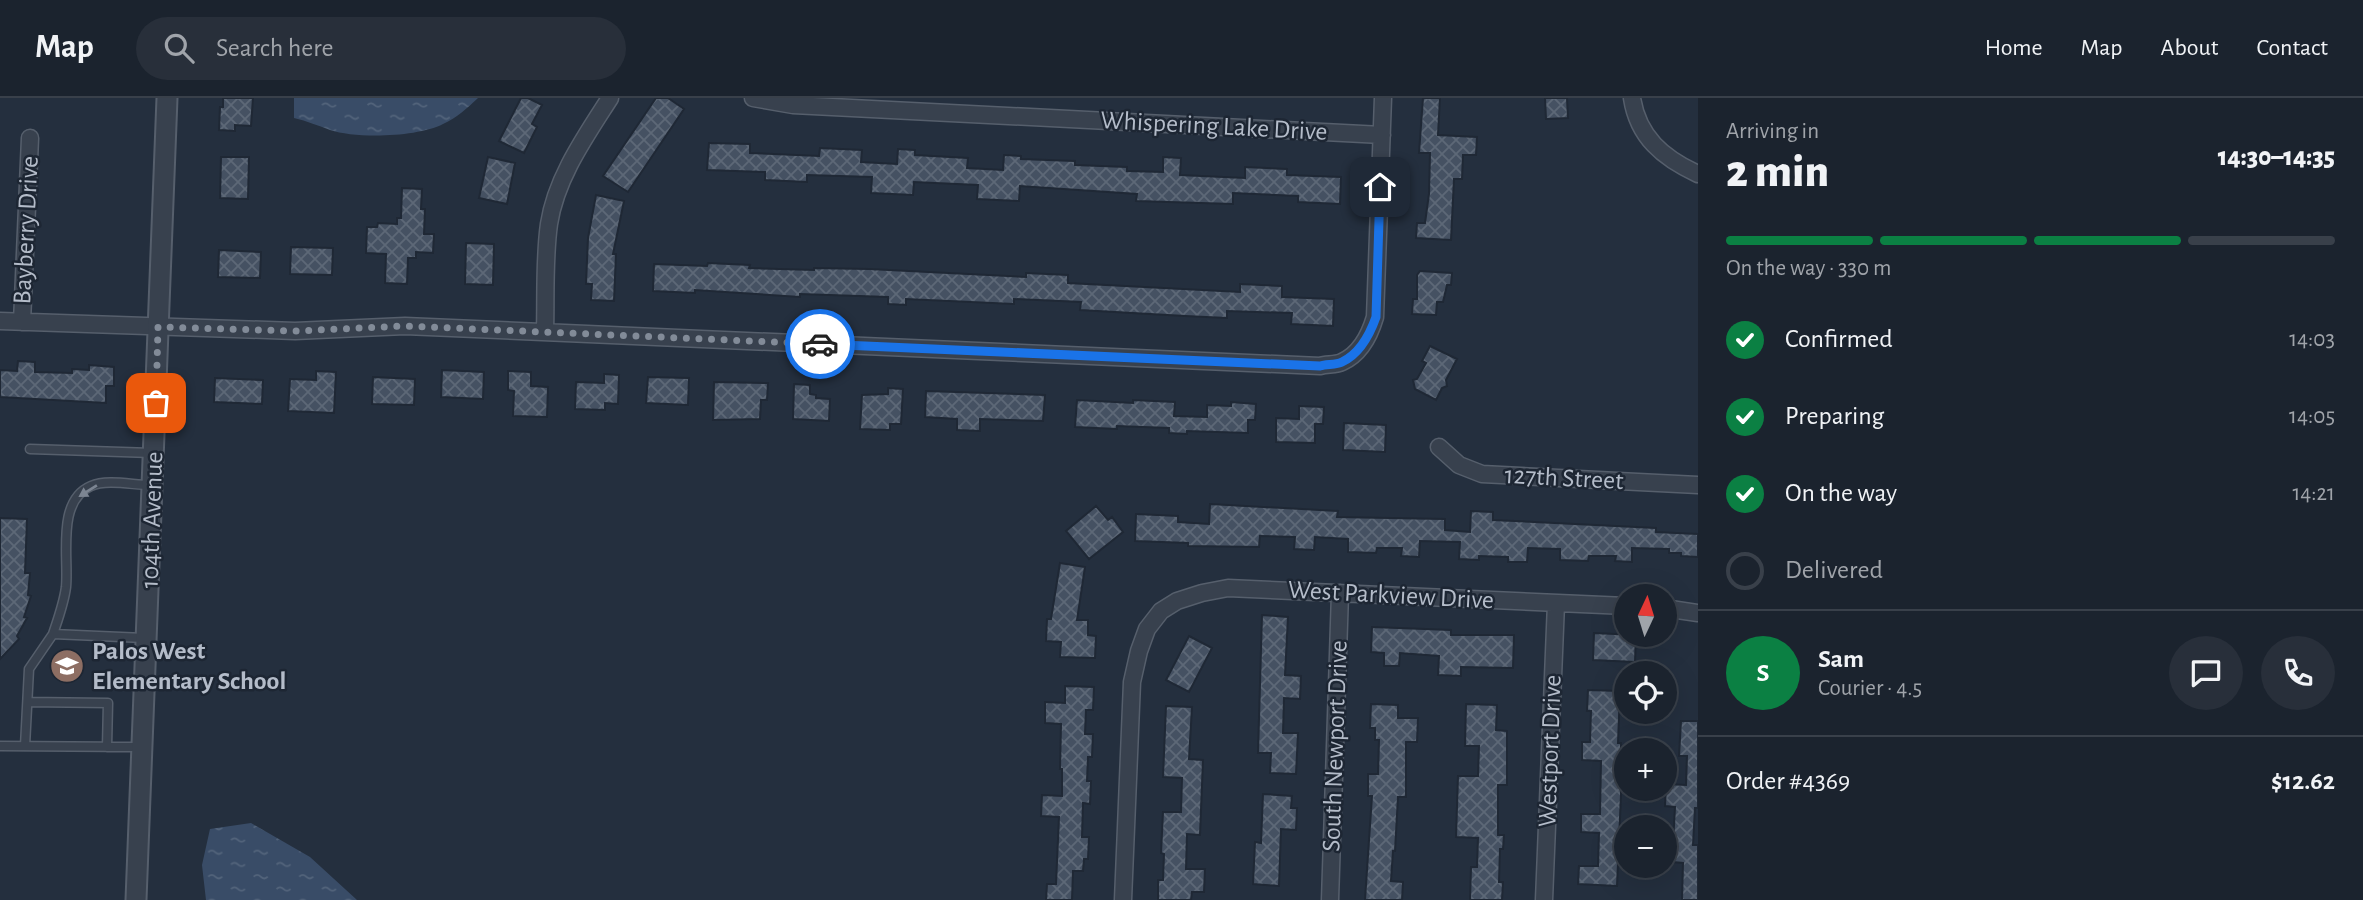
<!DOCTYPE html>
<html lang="en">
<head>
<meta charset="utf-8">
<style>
	body { margin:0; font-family:"Alegreya Sans",sans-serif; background:#282f3a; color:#f1f3f6; height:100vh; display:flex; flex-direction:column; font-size:26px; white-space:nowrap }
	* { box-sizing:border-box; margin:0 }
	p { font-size:23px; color:#a0a4aa }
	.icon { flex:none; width:38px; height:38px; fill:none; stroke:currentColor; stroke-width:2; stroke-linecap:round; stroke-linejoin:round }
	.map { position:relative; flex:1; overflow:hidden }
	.sheet { display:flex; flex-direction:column; background:#1b232e; width:665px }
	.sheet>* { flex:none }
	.needle { width:46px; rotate:4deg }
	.fabs { position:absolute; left:1614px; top:486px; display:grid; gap:14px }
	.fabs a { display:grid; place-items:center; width:63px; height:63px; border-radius:50%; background:#1b232e; box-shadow:0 7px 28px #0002,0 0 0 2px #39404a; font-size:35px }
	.pin { position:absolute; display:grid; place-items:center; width:60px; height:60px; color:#fff; margin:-30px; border-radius:14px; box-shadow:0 4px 10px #0006 }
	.courier { position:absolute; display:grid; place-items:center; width:70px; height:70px; margin:-35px; border:5px solid #1a73e8; border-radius:50%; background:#fff; color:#222; box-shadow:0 2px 9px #0007 }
	.head em { font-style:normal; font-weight:800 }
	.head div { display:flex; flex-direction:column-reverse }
	.head { display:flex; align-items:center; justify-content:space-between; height:119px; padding:0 28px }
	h1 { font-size:46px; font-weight:800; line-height:52px }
	.bar { display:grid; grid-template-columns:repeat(4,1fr); gap:10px 7px; align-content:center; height:84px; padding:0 28px }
	.bar i { height:9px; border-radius:5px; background:#39404a }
	.bar .current { background:#0b8043 }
	.bar p { grid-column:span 4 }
	.line { display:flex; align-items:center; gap:18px; padding:0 28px; border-top:2px solid #39404a }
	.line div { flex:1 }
	.round { display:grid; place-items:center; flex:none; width:74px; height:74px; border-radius:37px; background:#282f3a }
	ol { padding:0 28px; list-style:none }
	li { display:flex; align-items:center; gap:21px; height:77px }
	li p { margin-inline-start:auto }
	li .icon { padding:7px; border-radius:50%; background:#0b8043; color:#fff; stroke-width:4 }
	li:last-child { color:#a0a4aa }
	li i { width:38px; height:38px; border:4px solid #39404a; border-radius:50% }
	header { display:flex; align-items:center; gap:42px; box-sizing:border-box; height:98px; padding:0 35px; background:#1b232e; border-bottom:2px solid #39404a }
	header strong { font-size:33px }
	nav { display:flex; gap:38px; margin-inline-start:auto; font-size:24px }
	.search { width:490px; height:63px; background:#282f3a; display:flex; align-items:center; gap:18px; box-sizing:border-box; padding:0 24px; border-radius:38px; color:#a0a4aa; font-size:26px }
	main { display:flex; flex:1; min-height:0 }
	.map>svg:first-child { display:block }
	.water { fill:url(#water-ripples) }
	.building { fill:url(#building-cross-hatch); stroke:#1f2835; stroke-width:2 }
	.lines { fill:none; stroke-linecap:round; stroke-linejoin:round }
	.service-casing { stroke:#565f6c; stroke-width:11 }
	.minor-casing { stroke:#565f6c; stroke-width:19 }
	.tertiary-casing { stroke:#565f6c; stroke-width:23 }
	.service { stroke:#38414e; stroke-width:8 }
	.minor { stroke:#38414e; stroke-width:16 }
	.tertiary { stroke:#38414e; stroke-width:19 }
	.oneway { fill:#7c8592 }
	.done { stroke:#828b98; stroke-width:7; stroke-dasharray:0 12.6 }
	.route { stroke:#1a73e8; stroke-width:9 }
	.labels { text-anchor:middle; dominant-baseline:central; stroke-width:5; stroke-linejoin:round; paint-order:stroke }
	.street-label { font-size:26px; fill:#b4bcc9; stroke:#1d2633 }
	.poi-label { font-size:26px; font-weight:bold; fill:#b4bcc9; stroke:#1d2633; text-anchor:start }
</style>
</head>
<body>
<header>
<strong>Map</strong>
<div class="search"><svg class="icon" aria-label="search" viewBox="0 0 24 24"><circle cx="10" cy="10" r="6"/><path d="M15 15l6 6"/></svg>Search here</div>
<nav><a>Home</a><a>Map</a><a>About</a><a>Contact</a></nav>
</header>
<main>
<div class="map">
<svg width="1698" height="802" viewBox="0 0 1698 802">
	<defs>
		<pattern id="water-ripples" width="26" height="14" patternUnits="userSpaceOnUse" patternTransform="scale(1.75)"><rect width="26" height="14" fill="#394c67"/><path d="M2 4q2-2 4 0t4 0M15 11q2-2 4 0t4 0" fill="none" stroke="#53647b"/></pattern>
		<pattern id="building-cross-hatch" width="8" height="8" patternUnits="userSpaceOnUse" patternTransform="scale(1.75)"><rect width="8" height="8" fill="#455162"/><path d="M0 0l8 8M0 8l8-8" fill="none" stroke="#5d6877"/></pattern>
	</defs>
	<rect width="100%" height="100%" fill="#242f3e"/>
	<path class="water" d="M294,0H478C467,10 457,20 443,26C418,39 357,41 330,32C319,28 307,23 294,20Z
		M251,725L310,759L357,802H206L202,767L210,731Z"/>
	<path class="building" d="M223,0H253L251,28L235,27V33L219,32L220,9H223Z
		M521,0H528L542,7L532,26L537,29L524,55L499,43Z
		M656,0H668L684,11L628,94L603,78Z
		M1423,0H1440L1438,37L1477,39L1476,57H1463L1462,81H1454L1451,142L1416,140L1417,125H1425L1429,96L1430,55H1419Z
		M1545,0H1567L1568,20L1546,21Z
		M709,45L750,46V55L819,58L820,50L862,52L861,64L897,66L898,51L915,52V57L968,60L967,70L1003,72L1004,57L1021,58V61L1075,63V67L1127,69V73L1163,74V59L1181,60L1180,77L1245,80V69L1287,71V77L1341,79L1340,106L1298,104V98L1233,95V106L1136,103L1137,96L1020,88L1019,103L977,101L978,87L914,84L913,97L871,95L872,79L807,77V84L765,82V74L707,72Z
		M221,59H249L248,101L220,100Z
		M488,59L515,65L507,106L479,100Z
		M402,90L422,91L421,111H425L424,136H434L433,155L416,154V160H408L407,186L385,185L386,156L366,155L367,129H377L378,125L397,126V120H401Z
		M596,97L624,103L613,156H616L614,203L591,202L592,186H586L588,140Z
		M466,145L494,146L493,187L465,186Z
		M291,149L333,150L332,177L290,176Z
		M219,152L261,154L260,180L218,179Z
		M708,165L750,167L749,170L814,172V170L869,171L1026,179V175L1068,177V185L1240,194V186L1282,188V199L1334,201L1333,228L1291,226L1292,215L1227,213V220L1185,218L1080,212L1081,204L1014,201V206L906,201V207L888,206V199L800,196V199L695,192V195L653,193L654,166L707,168Z
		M1420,173L1452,175L1451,187H1447L1443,204H1437L1436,217L1412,216L1413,201H1417V177Z
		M1430,248L1457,261L1446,282L1447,288L1442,290L1436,302L1415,291L1413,282L1417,281L1426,265L1422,263Z
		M18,263L35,264V274L72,275V271L89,272V267L114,269V288H106V305L0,299V272L17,273Z
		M442,272L484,274L483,301L441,299Z
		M316,273L336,274L334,315L288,313L290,281L316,282Z
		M508,273L531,274V288L548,289L547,319L513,318L514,293L508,292Z
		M604,276L619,277L618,306L605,305V312L575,311L576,284L604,285Z
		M373,279L415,281L414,307L372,306Z
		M648,279L689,280L688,307L646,305Z
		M215,280L263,282L262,306L214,304Z
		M714,284L768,285L767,302H761L760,321L713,322Z
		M794,286L810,287V296L816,297V300L830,301L829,323L793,321Z
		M888,290L903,291L901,326H890V332L860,331L862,297L888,296Z
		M926,293L1045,297L1043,323L980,321V333L957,332V321L925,319Z
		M1077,302L1133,305V302L1175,304L1174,318L1207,319V307L1231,308V304L1256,306L1255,322H1248V335L1187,333V336L1169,335V330L1117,328V331L1075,329Z
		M1299,308L1324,309L1323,326H1315V345L1276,344V320L1299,321Z
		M1344,325L1386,327L1385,354L1343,352Z
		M1210,406L1338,413L1337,419L1445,421V432L1470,434L1471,413L1493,414V422L1656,430V434L1698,436V459L1681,458V455H1669V451L1632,450V464L1615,463L1616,458H1589L1588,463L1560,462V451L1528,450L1527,464H1508V459L1479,458V462L1459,461L1460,444L1420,443L1419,459L1401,458L1402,450H1377L1376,455L1348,454V441L1315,439L1314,452L1294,451L1295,439L1260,438L1259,449L1188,448V445L1135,443L1136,416L1178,418V424L1209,426Z
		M1096,408L1108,422L1112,419L1123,434L1089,461L1066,433Z
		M0,420L27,421L25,475H30L28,497L31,498L24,519L27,520L17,538L19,541L0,561Z
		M1060,465L1085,469L1077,522H1088V537L1096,538L1095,560L1060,559L1061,544L1046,543L1047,521H1051Z
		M1262,517L1288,519L1285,577L1301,578L1300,601L1284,600L1283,635H1298L1296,676L1270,675L1271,655H1258Z
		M1372,529L1451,532V537H1514L1513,570L1461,569V578L1438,577L1439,558L1400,555L1399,568H1384V555L1371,554Z
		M1594,535L1636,537L1635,564L1593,562Z
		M1189,538L1212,550L1189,594L1166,582Z
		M1065,588L1094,589L1093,612H1086L1085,636H1093L1092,659H1088L1087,683H1091L1090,706L1083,705L1082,739H1089L1088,761H1084L1083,773H1073L1072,802H1046L1047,786H1056L1059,719L1041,718L1042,697L1062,698V671H1060L1061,626L1045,625V604L1065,605Z
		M1588,592L1620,593L1618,645H1621V697L1617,788L1578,786L1579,768H1598L1599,735L1581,734V716H1600L1601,663L1582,662V644H1590L1591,613H1587Z
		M1371,606L1398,607V620H1418L1417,644H1406V699H1398L1395,753H1393L1391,783L1403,784L1402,802H1365L1372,698H1368V676H1378L1379,642H1375V630H1370Z
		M1466,606L1497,607L1496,632L1507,633V687H1498V737H1504L1503,751H1500L1499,784H1503L1502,802H1470L1471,769H1477L1478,740L1456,739L1458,678H1478L1479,648H1465Z
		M1166,608L1192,609L1189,661L1203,662L1200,737L1187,736L1186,771H1205L1204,794H1192L1191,802H1158V782H1163L1164,756L1161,755L1163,714H1181L1182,680L1163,679Z
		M1681,623H1698V710H1695L1693,747H1698V802H1682L1683,765L1672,764L1675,709L1665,708L1666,686L1686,687L1687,658H1679Z
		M1263,696L1292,698L1291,710H1297L1296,732L1281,731L1279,788L1253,786L1255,744L1261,745Z"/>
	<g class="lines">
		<g class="service-casing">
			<path id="service" d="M30,351L152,355
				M53,536C58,521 64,505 66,489C69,459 56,403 91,388C107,381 133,387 150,387
				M28,604L108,605L107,649
				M0,648L142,649
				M25,648L29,571L53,536L144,540"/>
		</g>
		<g class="minor-casing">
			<path id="minor" d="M753,0L793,7L1382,37
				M1632,0C1638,39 1663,60 1698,76
				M0,223L295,233L405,228L1320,268C1327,266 1336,267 1342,264C1360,256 1370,236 1375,219L1383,0
				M22,224L30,40
				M545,234C546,199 544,161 549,126C556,80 585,39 610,0
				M1439,349L1459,367L1482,376L1698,387
				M1664,510L1698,515
				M1123,802L1132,584L1139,553L1147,531L1161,513L1177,503L1202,495L1228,490L1626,508
				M1330,802L1340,495
				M1544,802L1556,505"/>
		</g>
		<g class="tertiary-casing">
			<path id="tertiary" d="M136,802L167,0"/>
		</g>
		<use href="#service" class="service"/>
		<use href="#minor" class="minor"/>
		<use href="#tertiary" class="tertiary"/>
	</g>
	<defs><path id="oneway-solid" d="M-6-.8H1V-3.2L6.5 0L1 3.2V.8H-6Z" transform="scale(1.75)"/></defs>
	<use class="oneway" href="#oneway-solid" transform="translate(88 393) rotate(148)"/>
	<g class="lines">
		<path class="done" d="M156,305L158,229L295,233L405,228L820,246"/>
		<path class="route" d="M820,246L1320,268C1327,266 1336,267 1342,264C1359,256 1370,236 1376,219L1380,89"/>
	</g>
	<defs>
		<g id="school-disc" transform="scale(1.75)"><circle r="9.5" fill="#8d6e63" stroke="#1d2633"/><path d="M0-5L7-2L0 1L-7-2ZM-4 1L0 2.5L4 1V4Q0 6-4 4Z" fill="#fff"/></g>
	</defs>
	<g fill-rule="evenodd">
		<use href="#school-disc" x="67" y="568"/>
	</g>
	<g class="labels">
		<g class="street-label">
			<text transform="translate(1214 28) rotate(3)">Whispering Lake Drive</text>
			<text transform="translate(26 132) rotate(-87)">Bayberry Drive</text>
			<text transform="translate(1564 380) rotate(3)">127th Street</text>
			<text transform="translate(152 422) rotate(-88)">104th Avenue</text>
			<text transform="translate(1391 497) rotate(3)">West Parkview Drive</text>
			<text transform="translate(1335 648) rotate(-88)">South Newport Drive</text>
			<text transform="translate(1550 653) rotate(-88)">Westport Drive</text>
		</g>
		<g class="poi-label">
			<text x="92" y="553">Palos West<tspan x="92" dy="30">Elementary School</tspan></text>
		</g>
	</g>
</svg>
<div class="fabs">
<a><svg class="needle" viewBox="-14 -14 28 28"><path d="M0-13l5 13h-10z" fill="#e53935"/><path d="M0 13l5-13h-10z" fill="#a0a4aa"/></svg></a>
<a><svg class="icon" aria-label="locate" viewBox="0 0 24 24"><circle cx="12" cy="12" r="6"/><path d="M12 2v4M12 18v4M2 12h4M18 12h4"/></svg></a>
<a>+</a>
<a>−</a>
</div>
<div class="pin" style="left:156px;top:305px;background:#ea580c"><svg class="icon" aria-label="bag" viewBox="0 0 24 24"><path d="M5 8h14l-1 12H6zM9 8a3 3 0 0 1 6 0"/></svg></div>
<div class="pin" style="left:1380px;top:89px;background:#1f2937"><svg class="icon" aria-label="home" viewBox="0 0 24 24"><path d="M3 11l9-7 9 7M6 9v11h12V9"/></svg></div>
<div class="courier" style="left:820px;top:246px"><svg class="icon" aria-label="car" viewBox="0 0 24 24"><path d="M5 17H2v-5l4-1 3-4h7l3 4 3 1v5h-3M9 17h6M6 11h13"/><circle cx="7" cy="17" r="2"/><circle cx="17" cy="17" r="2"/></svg></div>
</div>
<section class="sheet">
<div class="head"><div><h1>2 min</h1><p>Arriving in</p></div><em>14:30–14:35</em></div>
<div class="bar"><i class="current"></i><i class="current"></i><i class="current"></i><i></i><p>On the way · 330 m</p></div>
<ol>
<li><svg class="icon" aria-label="check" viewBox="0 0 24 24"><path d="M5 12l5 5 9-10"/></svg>Confirmed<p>14:03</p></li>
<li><svg class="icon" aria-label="check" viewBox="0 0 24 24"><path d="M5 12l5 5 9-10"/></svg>Preparing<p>14:05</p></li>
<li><svg class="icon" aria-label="check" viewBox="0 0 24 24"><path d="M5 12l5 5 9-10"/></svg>On the way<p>14:21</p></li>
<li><i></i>Delivered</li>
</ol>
<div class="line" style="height:126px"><b class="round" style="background:#0b8043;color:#fff">S</b><div><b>Sam</b><p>Courier · 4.5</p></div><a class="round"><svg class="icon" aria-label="chat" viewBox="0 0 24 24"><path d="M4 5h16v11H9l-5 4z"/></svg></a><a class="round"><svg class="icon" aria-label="phone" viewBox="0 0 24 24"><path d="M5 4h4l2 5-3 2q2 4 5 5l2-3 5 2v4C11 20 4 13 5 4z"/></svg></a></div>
<div class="line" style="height:91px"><div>Order #4369</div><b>$12.62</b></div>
</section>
</main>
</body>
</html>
